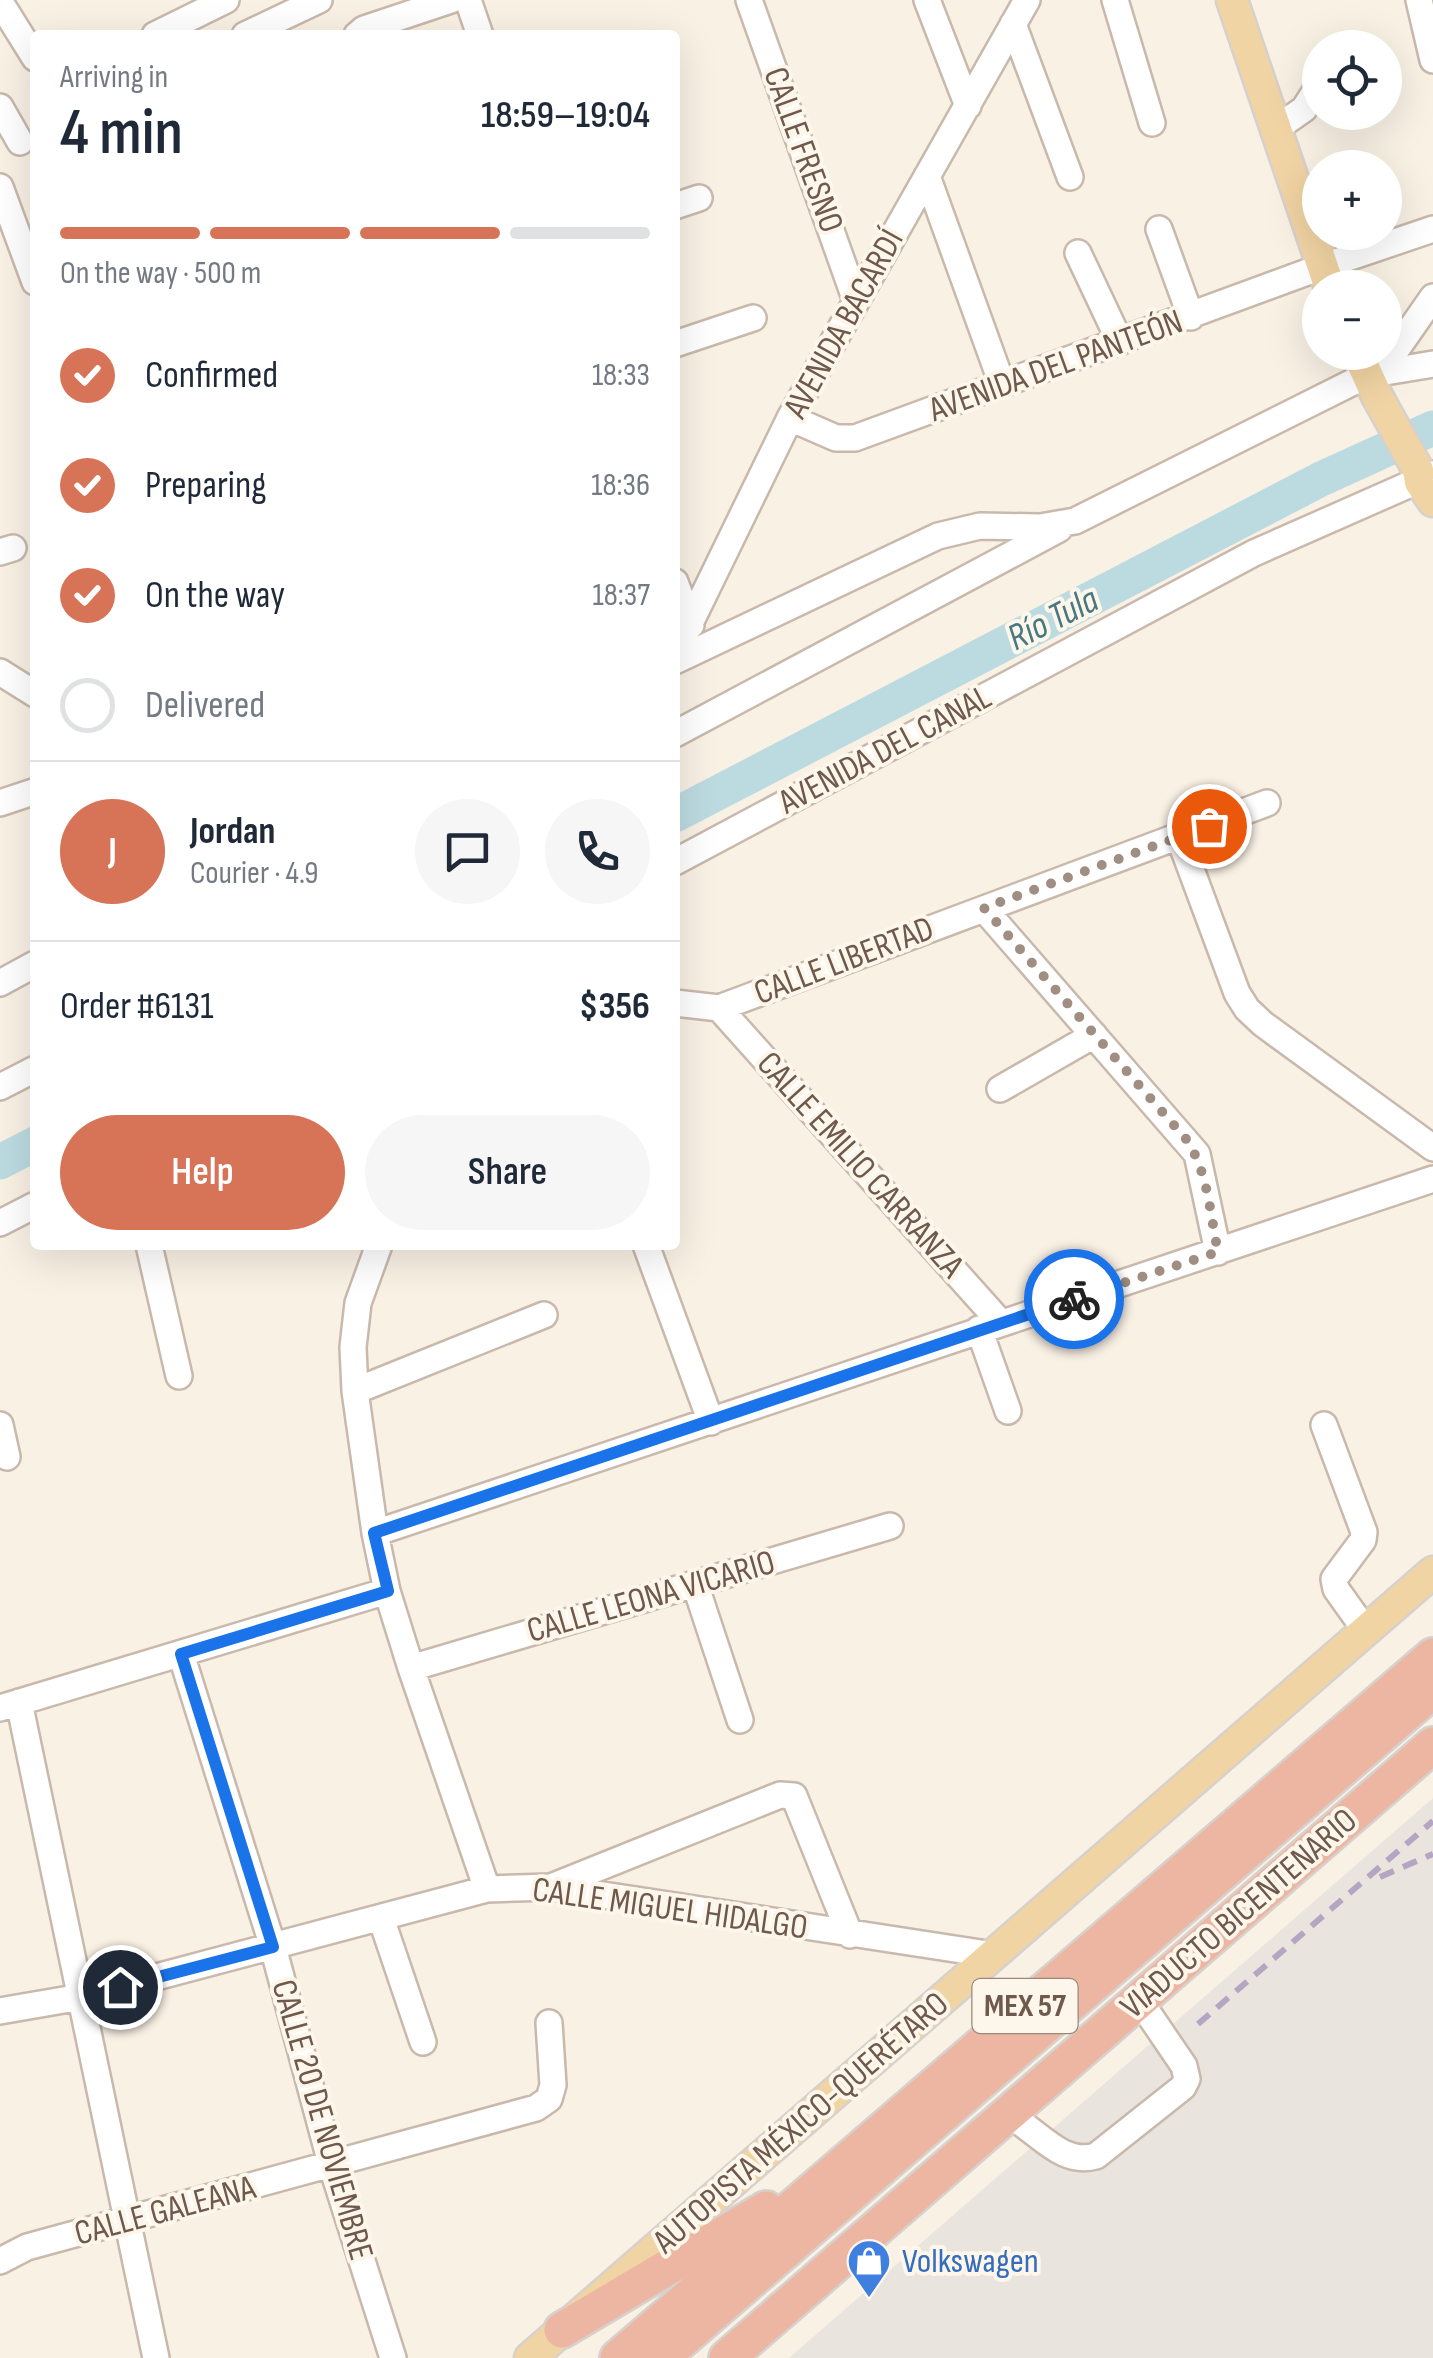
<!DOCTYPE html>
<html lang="en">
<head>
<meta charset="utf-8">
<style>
	body { margin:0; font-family:"Sofia Sans Condensed",sans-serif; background:#f6f6f7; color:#1f2937; height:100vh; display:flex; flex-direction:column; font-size:38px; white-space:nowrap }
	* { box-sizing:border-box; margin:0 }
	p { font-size:32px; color:#747a83 }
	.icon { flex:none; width:55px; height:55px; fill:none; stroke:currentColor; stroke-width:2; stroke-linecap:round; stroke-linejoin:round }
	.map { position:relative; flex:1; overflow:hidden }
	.details { position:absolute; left:30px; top:30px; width:650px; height:1220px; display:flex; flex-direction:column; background:#fff; border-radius:10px; box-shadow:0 10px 40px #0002 }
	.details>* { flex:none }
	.fabs { position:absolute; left:1302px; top:30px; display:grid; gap:20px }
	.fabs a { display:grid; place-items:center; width:100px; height:100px; border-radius:50%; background:#fff; box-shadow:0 10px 40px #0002; font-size:50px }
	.pin { position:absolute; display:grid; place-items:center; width:85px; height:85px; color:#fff; margin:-42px; border:5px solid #fff; border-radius:50%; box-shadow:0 2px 10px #0007 }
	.courier { position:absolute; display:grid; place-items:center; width:100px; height:100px; margin:-50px; border:8px solid #1a73e8; border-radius:50%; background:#fff; color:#222; box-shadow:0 2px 12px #0007 }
	.summary em { font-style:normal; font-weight:600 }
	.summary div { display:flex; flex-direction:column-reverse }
	.summary { display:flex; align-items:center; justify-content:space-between; height:170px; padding:0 30px }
	h1 { font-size:65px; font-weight:600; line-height:75px }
	.bar { display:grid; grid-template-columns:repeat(4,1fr); gap:15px 10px; align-content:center; height:120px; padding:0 30px }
	.bar i { height:12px; border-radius:8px; background:#e0e1e3 }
	.bar .on { background:#d77357 }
	.bar p { grid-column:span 4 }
	.line { display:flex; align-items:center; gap:25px; padding:0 30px; border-top:2px solid #e0e1e3 }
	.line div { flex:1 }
	.round { display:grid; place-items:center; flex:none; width:105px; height:105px; border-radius:52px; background:#f6f6f7 }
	ol { padding:0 30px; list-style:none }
	li { display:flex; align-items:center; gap:30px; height:110px }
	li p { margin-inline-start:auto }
	li .icon { padding:10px; border-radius:50%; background:#d77357; color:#fff; stroke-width:4 }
	li:last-child { color:#747a83 }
	li i { width:55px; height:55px; border:5px solid #e0e1e3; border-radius:50% }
	.action { display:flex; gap:20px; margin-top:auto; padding:20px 30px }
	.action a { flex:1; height:115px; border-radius:60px; background:#d77357; color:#fff; font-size:40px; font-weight:600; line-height:115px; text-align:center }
	.action a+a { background:#f6f6f7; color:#1f2937 }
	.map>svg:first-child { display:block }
	.industrial { fill:#eae4df }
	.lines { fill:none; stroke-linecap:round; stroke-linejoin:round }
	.river { stroke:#bcdbe1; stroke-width:35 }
	.minor-casing { stroke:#c9b9ac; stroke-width:30 }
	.major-casing { stroke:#d7d1cd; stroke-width:35 }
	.highway-casing { stroke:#d7d1cd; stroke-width:40 }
	.minor { stroke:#fff; stroke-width:25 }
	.major { stroke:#f1d4a4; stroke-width:30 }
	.highway { stroke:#edb6a2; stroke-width:35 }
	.rail { stroke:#b4a5c2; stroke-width:6; stroke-dasharray:15 10; stroke-linecap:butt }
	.done { stroke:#a08e82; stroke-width:10; stroke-dasharray:0 18 }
	.route { stroke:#1a73e8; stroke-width:12 }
	.labels { text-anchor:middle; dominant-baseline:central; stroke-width:8; stroke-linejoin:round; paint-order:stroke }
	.shield { fill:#fdf6eb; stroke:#9a887c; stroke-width:2.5 }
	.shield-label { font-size:32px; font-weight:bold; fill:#6f594d }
	.street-label { font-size:35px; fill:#6f594d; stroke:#fdf6eb }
	.shop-label { font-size:35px; fill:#366cbe; stroke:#fdf6eb; text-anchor:start }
	.water-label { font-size:38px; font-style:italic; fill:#497880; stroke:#fdf6eb }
</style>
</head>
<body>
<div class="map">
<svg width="1433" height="2358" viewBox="0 0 1433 2358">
	<rect width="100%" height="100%" fill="#faf1e5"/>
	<path class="industrial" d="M1433,1798V2358H789L1181,2017Z"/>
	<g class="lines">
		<path class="river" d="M675,815L1321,479L1433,428
			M0,1162L35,1144"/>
		<g class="minor-casing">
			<path id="minor" d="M468,0L480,35
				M749,0L856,301
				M927,0L968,106
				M1115,0L1152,123
				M1419,0L1433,60
				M0,2L35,58
				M1013,24L1070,177
				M155,35L226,0
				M245,35L319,0
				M357,35L364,29L451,0
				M0,107L20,142
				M1274,130L1304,109L1320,84
				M927,176L1002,384
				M0,187L35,282
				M675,206L699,198
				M1159,229L1191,317
				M1078,253L1120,342
				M675,344L753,318
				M1380,373L1433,297
				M790,418L836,438H855L1321,267L1433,229
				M0,552L13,548
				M675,582L691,625
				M675,654L790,418L1027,0
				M675,661L938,536L980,526L1040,527L1075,521L1367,375L1433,364
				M0,672L35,694
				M675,734L1059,529
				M0,803L33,792
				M1179,837L1237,993L1247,1009L1263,1024L1433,1148
				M675,862L1254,553L1433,474
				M984,909L1197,1154L1218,1252
				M0,983L35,964
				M675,1003L719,1008L1267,803
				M719,1008L1001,1323
				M0,1087L35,1069
				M1000,1089L1094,1035
				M0,1223L35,1205
				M149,1245L179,1376
				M379,1245L358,1303L353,1347L355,1391L375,1533L387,1591L411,1668L487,1889
				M646,1245L711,1422
				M979,1329L1008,1411
				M355,1391L544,1315
				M0,1425L7,1457
				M1324,1425L1364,1532L1363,1540L1334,1579L1336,1589L1366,1631
				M375,1533L1433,1179
				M695,1584L740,1720
				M181,1654L273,1947L332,2167L393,2358
				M411,1668L890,1526
				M19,1702L156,2358
				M0,1708L387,1591
				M551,1887L780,1795L794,1796L850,1935
				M381,1918L423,2042
				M0,2011L81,1997L487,1889L551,1887L994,1955
				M1021,2123C1044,2139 1066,2165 1096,2156L1183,2087L1187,2079L1184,2066L1148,2013
				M0,2261L27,2247L536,2108L549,2099L553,2085L549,2023"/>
		</g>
		<g class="major-casing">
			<path id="major" d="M1232,0L1330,288
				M1357,352L1377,396L1418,470L1420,482L1433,501
				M530,2358L1433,1572"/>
		</g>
		<g class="highway-casing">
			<path id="highway" d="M562,2330L766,2209
				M618,2358L1433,1656
				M661,2358L1433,1690
				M727,2358L1433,1745"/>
		</g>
		<use href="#minor" class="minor"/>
		<use href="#major" class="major"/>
		<use href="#highway" class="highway"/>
		<path class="rail" d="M1380,1877L1433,1854
			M1198,2024L1433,1821"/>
	</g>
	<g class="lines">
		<path class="done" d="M1074,1299L1218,1252C1210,1214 1208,1171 1186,1139L984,908L1209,826"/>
		<path class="route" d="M120,1987L273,1947L181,1654L388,1591L374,1533L1074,1299"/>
	</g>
	<defs>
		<g id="shop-pin" transform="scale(2.25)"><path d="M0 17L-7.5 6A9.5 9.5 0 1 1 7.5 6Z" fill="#3f7fe0" stroke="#fdf6eb"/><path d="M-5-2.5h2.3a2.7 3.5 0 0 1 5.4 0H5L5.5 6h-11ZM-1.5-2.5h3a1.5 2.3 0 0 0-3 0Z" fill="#fff"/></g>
	</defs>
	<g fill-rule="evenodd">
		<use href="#shop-pin" x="869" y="2261"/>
	</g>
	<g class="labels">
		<rect class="shield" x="972.5" y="1979" width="105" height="54" rx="8"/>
		<g class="shield-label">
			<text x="1025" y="2006">MEX 57</text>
		</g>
		<g class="street-label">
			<text transform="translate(803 150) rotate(70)">CALLE FRESNO</text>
			<text transform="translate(844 324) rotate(-61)">AVENIDA BACARDÍ</text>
			<text transform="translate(1056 366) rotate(-20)">AVENIDA DEL PANTEÓN</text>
			<text transform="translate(885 750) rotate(-28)">AVENIDA DEL CANAL</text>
			<text transform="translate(844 961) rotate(-21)">CALLE LIBERTAD</text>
			<text transform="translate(860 1165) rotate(48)">CALLE EMILIO CARRANZA</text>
			<text transform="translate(651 1597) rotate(-16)">CALLE LEONA VICARIO</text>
			<text transform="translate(670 1909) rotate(8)">CALLE MIGUEL HIDALGO</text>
			<text transform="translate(1239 1914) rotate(-41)">VIADUCTO BICENTENARIO</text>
			<text transform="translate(322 2120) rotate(74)">CALLE 20 DE NOVIEMBRE</text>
			<text transform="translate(801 2123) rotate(-41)">AUTOPISTA MÉXICO-QUERÉTARO</text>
			<text transform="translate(165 2211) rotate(-15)">CALLE GALEANA</text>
		</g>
		<g class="shop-label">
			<text x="902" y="2261">Volkswagen</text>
		</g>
		<g class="water-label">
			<text transform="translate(1053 619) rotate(-27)">Río Tula</text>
		</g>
	</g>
</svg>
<div class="fabs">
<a><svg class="icon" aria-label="locate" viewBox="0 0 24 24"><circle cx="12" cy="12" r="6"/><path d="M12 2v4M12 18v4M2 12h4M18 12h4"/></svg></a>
<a>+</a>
<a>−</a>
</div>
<div class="pin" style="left:1209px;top:826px;background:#ea580c"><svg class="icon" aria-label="bag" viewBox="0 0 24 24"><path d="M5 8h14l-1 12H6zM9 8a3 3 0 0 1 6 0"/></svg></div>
<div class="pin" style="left:120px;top:1987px;background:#1f2937"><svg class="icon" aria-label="home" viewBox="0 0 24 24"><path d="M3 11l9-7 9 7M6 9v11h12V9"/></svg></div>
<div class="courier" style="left:1074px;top:1299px"><svg class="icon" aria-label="bike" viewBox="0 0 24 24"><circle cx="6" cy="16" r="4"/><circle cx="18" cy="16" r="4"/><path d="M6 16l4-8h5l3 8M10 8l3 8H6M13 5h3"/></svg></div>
<section class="details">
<div class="summary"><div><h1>4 min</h1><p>Arriving in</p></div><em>18:59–19:04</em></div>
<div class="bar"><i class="on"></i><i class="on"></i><i class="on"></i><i></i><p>On the way · 500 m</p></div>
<ol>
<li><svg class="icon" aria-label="check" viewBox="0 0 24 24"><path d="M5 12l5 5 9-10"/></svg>Confirmed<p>18:33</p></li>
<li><svg class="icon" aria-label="check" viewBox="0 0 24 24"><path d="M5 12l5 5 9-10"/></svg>Preparing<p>18:36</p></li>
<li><svg class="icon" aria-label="check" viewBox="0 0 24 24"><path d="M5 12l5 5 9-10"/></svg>On the way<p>18:37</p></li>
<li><i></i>Delivered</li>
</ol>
<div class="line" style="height:180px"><b class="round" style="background:#d77357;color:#fff">J</b><div><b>Jordan</b><p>Courier · 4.9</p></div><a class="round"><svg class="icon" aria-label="chat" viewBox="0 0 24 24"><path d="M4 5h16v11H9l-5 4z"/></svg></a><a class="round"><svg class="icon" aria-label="phone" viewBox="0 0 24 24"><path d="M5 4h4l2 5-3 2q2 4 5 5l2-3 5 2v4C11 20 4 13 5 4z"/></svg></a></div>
<div class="line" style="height:130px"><div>Order #6131</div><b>$356</b></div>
<div class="action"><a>Help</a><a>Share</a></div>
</section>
</div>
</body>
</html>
